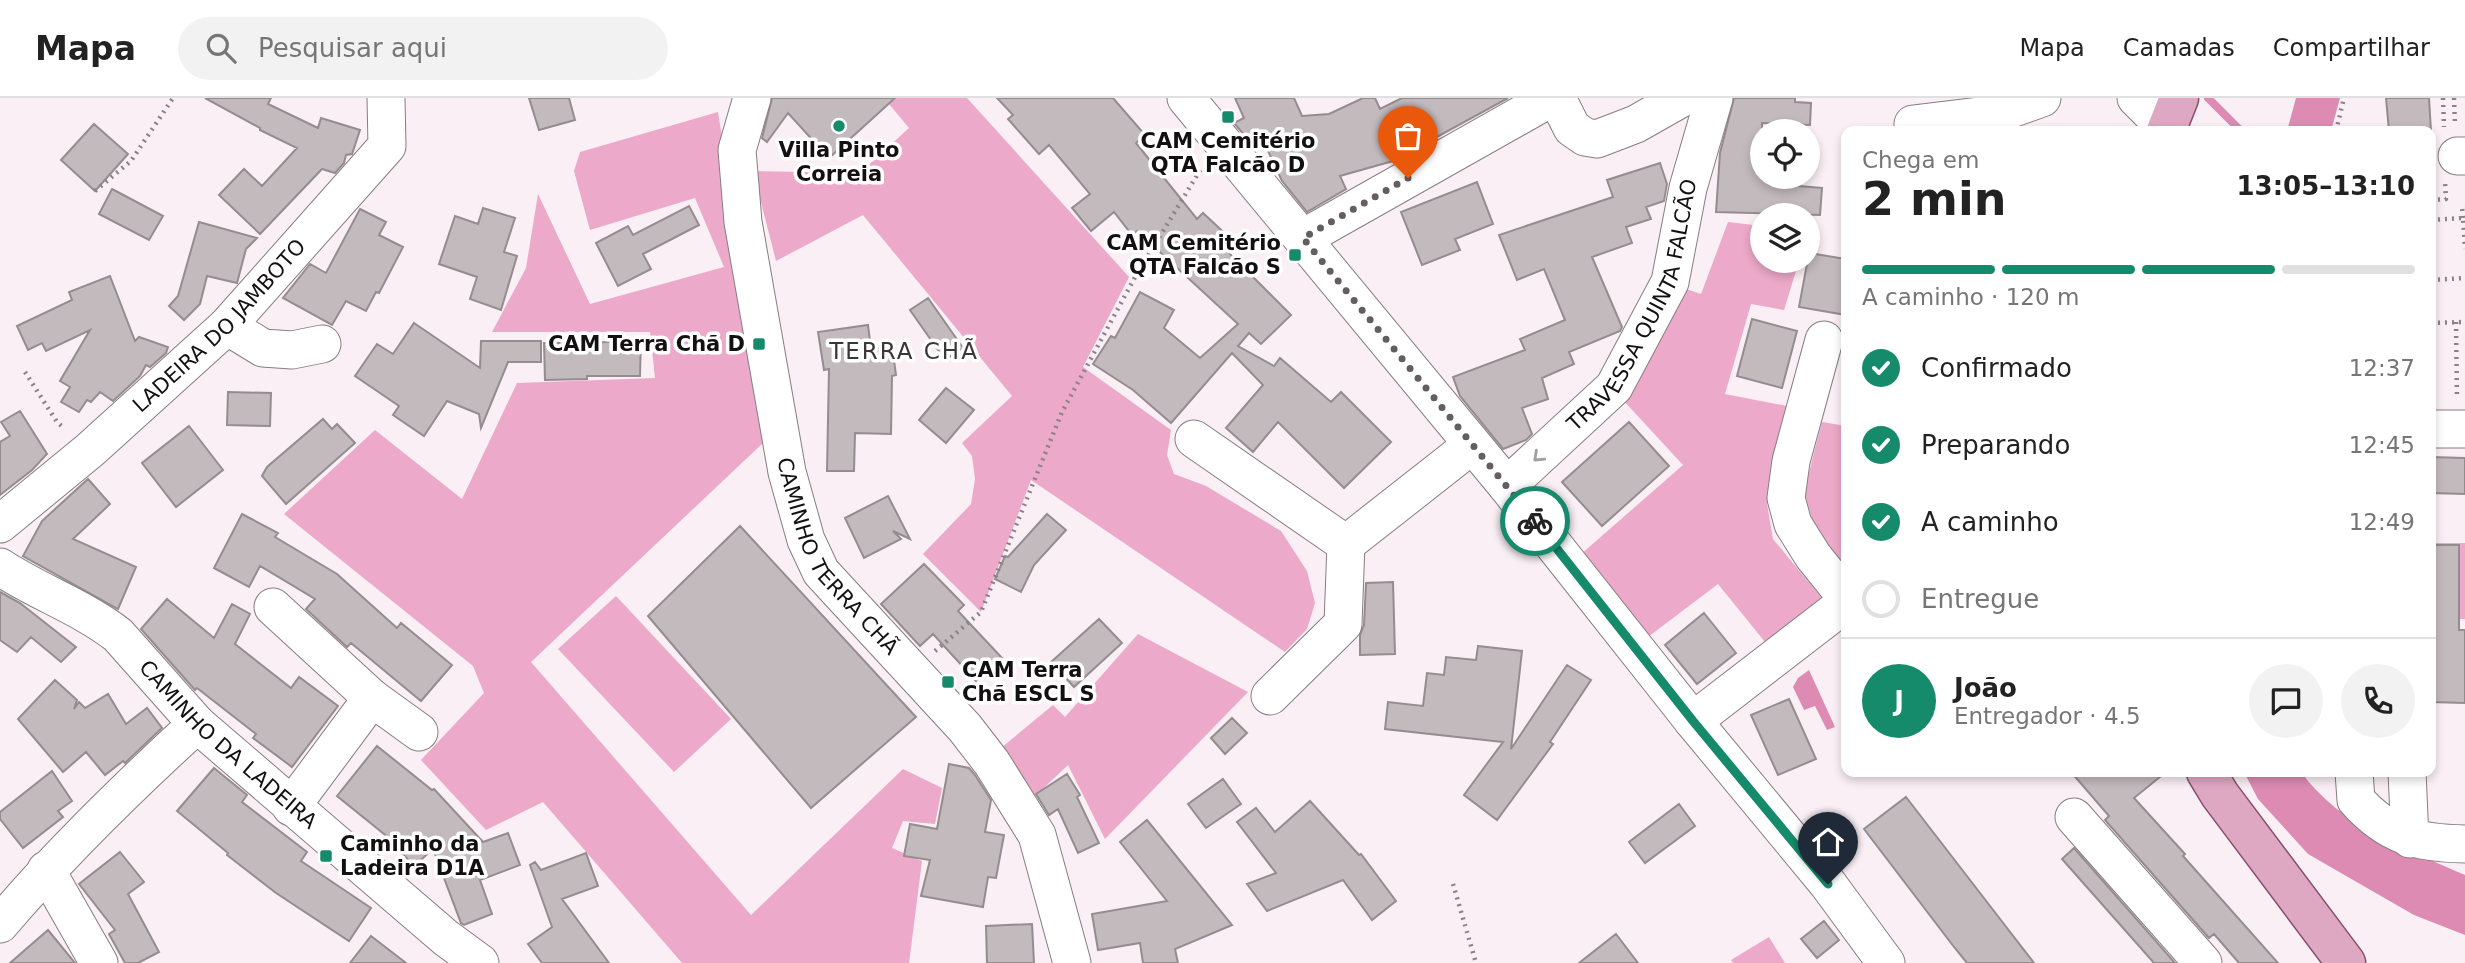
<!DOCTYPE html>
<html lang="pt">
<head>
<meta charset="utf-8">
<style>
	body { margin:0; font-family:"DejaVu Sans",sans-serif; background:#f2f2f2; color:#222; height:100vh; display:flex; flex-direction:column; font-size:26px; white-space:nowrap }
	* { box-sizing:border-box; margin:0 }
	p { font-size:23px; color:#767676 }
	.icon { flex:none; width:38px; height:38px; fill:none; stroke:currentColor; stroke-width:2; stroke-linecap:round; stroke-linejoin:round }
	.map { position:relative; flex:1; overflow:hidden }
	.side { position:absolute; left:1841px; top:28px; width:595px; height:651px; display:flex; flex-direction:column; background:#fff; border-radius:14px; box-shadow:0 4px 10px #0003 }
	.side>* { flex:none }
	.fabs { position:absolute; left:1750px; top:21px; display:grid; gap:14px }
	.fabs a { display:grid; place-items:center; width:70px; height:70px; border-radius:50%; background:#fff; box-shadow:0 4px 10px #0003; font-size:35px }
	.pin { position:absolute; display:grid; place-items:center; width:60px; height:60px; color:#fff; margin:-72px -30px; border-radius:50% 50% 50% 0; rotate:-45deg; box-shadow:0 0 7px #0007 }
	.pin .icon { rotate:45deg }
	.courier { position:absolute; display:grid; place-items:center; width:70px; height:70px; margin:-35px; border:5px solid #168b6c; border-radius:50%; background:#fff; color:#222; box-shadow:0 2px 9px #0007 }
	.summary em { font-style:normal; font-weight:700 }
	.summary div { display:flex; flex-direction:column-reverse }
	.summary { display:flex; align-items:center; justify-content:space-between; height:119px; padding:0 21px }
	h1 { font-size:46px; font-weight:700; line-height:52px }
	.bar { display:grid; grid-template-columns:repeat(4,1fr); gap:10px 7px; align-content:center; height:84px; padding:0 21px }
	.bar i { height:9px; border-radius:5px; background:#e0e0e0 }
	.bar .active { background:#168b6c }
	.bar p { grid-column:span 4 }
	.line { display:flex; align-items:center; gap:18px; padding:0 21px; border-top:2px solid #e0e0e0 }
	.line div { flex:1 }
	.round { display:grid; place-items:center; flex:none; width:74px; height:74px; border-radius:37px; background:#f2f2f2 }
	ol { padding:0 21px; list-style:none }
	li { display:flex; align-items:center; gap:21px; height:77px }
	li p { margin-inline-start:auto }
	li .icon { padding:7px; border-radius:50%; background:#168b6c; color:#fff; stroke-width:4 }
	li:last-child { color:#767676 }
	li i { width:38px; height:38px; border:4px solid #e0e0e0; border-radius:50% }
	header { display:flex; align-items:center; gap:42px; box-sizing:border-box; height:98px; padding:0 35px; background:#fff; border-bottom:2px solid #e0e0e0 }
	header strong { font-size:33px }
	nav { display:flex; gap:38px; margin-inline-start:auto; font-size:24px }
	.search { width:490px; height:63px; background:#f2f2f2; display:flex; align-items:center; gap:18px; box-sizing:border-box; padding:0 24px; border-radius:38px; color:#767676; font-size:26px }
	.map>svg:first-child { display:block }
	.green { fill:#eda9c9 }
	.water { fill:#dd8bb3 }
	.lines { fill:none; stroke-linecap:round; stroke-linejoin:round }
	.stream { stroke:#dd8bb3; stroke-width:8 }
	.building { fill:#c3babe; stroke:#958c90; stroke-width:2 }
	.minor-casing { stroke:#867e81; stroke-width:39 }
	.major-casing { stroke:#894d6b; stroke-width:41 }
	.path { stroke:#8a8386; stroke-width:4.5; stroke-dasharray:2 5; stroke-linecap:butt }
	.minor { stroke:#fff; stroke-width:37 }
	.major { stroke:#dea8c3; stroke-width:38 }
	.oneway { stroke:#a19fa0 }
	.done { stroke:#645e60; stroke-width:7; stroke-dasharray:0 12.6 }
	.route { stroke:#168b6c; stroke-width:9 }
	.poi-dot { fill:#168b6c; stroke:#fff; stroke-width:2.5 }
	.labels { text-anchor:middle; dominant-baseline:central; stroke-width:7; stroke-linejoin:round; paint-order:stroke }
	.poi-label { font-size:21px; font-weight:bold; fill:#131011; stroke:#fff }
	.street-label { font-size:21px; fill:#131011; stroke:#fff }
	.neighbourhood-label { font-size:23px; letter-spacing:2px; fill:#3d3639; stroke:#fff }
</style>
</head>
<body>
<header>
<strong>Mapa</strong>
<div class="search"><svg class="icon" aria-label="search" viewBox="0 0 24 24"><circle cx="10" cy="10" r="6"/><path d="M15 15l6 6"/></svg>Pesquisar aqui</div>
<nav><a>Mapa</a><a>Camadas</a><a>Compartilhar</a></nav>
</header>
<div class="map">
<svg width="2465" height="865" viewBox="0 0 2465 865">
	<rect width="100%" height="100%" fill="#f9eff4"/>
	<path class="green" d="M884,0H967L1129,179L1083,269L1171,332L1167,357L1174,376L1206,388L1281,433L1307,473L1315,505L1307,531L1285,554L1031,382L981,514L923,456L971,406L975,381L972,358L962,345L1012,298L863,117L776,163L753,73L860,75L909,30Z
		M718,14L759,276L763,345L531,564L751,817L903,671L942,690L935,726L903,723L892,750L922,763L909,865H682L543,704L486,732L421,662L484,595L473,568L284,416L375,332L462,401L517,285L655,280L650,234H492L526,170L538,96L590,206L724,169L695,100L590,132L574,73L580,54Z
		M1728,124L1762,128V163H1799L1784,212L1751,206L1725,296L1787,308L1767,406L1773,441L1830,510L1774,555L1718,486L1640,545L1580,457L1683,367L1623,302L1683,190L1701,196Z
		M1822,324L1846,328V476L1815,431L1804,394Z
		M2431,445H2465V521H2431Z
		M616,498L731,621L674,674L558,551Z
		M1138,536L1248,594L1105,741L1068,667L1030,703L1001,650L1053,607L1065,619Z
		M1769,839L1785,865H1733L1731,862Z"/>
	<path class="water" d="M2296,0H2340L2331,33H2287Z
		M1809,572L1835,629L1827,632L1815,608L1804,612L1793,589L1798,580Z
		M2244,674H2301C2340,728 2406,751 2465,777V837L2414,817L2308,756L2258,701Z"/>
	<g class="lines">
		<path class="stream" d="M2208,0L2241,33"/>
	</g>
	<path class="building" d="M205,0H271L268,6L318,30L321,20L360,32L352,56L346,57L344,65L335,75L322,71L260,136L219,97L244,71L262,88L297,50L260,32V30Z
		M529,0H569L575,22L539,32Z
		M772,0H895L829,60L788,15L767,44L762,40Z
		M997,0H1113L1145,37L1136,45L1197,121L1203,115L1232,142L1224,150L1291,217L1261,246L1249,235L1238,248L1274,268L1280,260L1331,304L1341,294L1391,344L1344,390L1278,324L1253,354L1226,330L1263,287L1232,255L1171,325L1133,292L1093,266L1111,238L1115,240L1140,194L1174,212L1164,230L1200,260L1238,226L1137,133L1132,137L1114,114L1091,133L1072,110L1090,96L1049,47L1039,56L1008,21L1013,17Z
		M1235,0H1294L1302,18L1329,16L1363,0H1375L1380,11L1402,0H1508L1393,63L1340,78L1346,91L1307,114L1282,83L1262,40L1251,45L1234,25L1244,20Z
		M1734,0H1795V4L1811,5L1810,27L1762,25V79H1800L1799,88L1822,90L1820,117L1716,114L1720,55Z
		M2386,0H2429L2431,33H2389Z
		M94,26L128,56L95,93L61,62Z
		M1660,65L1667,86L1664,103L1646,109L1651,121L1626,129L1632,145L1592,159L1622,229L1620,233L1569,254L1574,266L1542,280L1548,301L1522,310L1532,336L1526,342L1503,351L1460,298L1453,279L1525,252L1520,241L1565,222L1544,171L1517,182L1499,137L1613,99L1607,82Z
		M1477,84L1493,126L1455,141L1460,152L1422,167L1401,114Z
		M112,91L163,118L149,142L99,116Z
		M689,108L699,127L643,156L651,171L618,188L596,145L628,128L633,137Z
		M483,110L515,120L504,154L517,158L501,212L470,201L477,179L439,166L455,118L478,126Z
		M360,111L386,124L379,137L403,149L379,195L376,194L366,213L346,203L332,227L283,200L310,166L326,175Z
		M199,124L257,140L246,151L237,185L207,178L200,206L184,222L169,208L178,198Z
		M1809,155L1846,161V217L1799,209Z
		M110,178L135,243L139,239L168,249L166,255L150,269L146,267L140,278L113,303L100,294L91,304L87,302L79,314L61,304L70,289L60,283L90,232L46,253L42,245L28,252L17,228L72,202L69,194Z
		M928,200L963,250L945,262L910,212Z
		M1752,221L1797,233L1782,290L1737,278Z
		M414,225L480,270L481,243H541V264H508L481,330L479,316L447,303L424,338L393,317L399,308L355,278L377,246L393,256Z
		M868,227L871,251L892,248L896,277L892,278L891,336L855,335L854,373H827L829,271L824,272L818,234Z
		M611,240L641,241L640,278H587V281L545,282L544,245L610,244Z
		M946,290L974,312L946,345L919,322Z
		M228,294L271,295L270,328L227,327Z
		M20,313L47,356L32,372L0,397V344L10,338L1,324Z
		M323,321L332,331L337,326L355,345L286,406L262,378L267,369Z
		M1629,324L1669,368L1602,428L1562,384Z
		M189,328L223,372L176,409L142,365Z
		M2431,359L2465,360V396L2431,395Z
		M88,381L110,406L73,441L136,469L118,511L23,458L42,423Z
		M888,398L910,441L893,433L901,441L864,460L845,420Z
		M242,416L278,435L275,439L337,476L397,530L401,525L452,567L421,603L351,545L347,549L306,511L315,501L260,468L249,489L214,470Z
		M1047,416L1066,432L1034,467L1021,494L995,481L1005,458L1008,459Z
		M740,428L916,619L811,710L648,518Z
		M2431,447H2459V532H2465V605L2431,604Z
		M924,466L964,507L958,513L1002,560L976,583L933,536L920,548L881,506Z
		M1393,484L1395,556L1360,557V537L1364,527L1366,485Z
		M0,494L20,505L76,549L61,564L31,539L17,554L0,542Z
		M167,501L214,540L232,506L250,516L235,546L291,590L299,579L338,608L292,669L253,640L256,636L197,590L195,592L141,531Z
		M1704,515L1736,555L1697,586L1665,547Z
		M1099,521L1122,545L1074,589L1051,564Z
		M1478,548L1522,553L1511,651L1567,567L1591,582L1550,644L1553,646L1497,722L1464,697L1503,644L1385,631L1388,604L1423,608L1427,575L1444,577L1446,559L1476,562Z
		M55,582L77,602L74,611L79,604L85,610L108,596L126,626L147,610L162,630L125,665L123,663L105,677L86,654L63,674L18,621Z
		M1789,601L1816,661L1778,677L1751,617Z
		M1232,620L1247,635L1225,656L1211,640Z
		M377,648L432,692L434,691L483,744L508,735L520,767L480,782L492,816L464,827L461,825L433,751L414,768L384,736L337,698Z
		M949,666L969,670L975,677L991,702L985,734L1004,737L996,780L988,779L983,809L921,798L930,762L904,758L910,726L937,731Z
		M214,670L247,697L242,704L307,754L301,763L371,810L349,843L276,795L227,757L228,755L177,713Z
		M52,673L72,703L58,713L63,719L23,750L0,721V714Z
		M2071,674H2166L2134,700L2185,756L2183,758L2278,865H2239L2214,836L2209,840L2105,722L2109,718Z
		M1067,676L1080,697L1077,699L1099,745L1078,755L1058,711L1049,717L1036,696Z
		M1223,681L1241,706L1206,730L1188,706Z
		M1906,699L1997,817L2034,865H1967L1954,849L1864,731Z
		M1310,703L1359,757L1361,756L1396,803L1372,822L1343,782L1267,813L1247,786L1276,775L1237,724L1256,710L1275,734Z
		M1679,706L1695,728L1645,765L1629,744Z
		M1147,722L1232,827L1175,851L1178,865H1143L1140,845L1098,852L1092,816L1167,803L1120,744Z
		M2074,750L2175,865H2154L2062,761Z
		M120,754L144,784L128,796L159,854L138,865H125L109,836L115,832L79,786Z
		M586,755L598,788L562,801L609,865H542L528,846L552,829L530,767L535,764L541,772Z
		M1824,823L1839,842L1817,860L1801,841Z
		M1032,826L1034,865H987L986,828Z
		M48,832L75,865H10Z
		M1616,836L1638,865H1579Z
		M371,838L406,865H350Z"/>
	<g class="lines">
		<g class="minor-casing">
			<g id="minor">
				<path id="s1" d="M752,0L737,52L743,124L787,374L806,442L821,474L965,630L992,665L1037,737L1072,865"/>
				<path d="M1186,0L1507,388L1693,623L1828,786L1886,865"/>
				<path d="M1557,0L1572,30L1585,39L1597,41L1636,26L1682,0"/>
				<path d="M2136,0L2153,17L2170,24"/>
				<path d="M1913,26L1997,16L2042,0"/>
				<path d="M2457,58H2465"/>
				<path d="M1303,140L1551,0"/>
				<path d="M227,228L263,250L292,252L322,246"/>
				<path d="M1824,242L1791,363L1786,400L1793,426L1813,458L1846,499"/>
				<path d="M2431,331H2465"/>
				<path d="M1194,341L1346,446"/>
				<path id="s2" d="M1507,388L1614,289L1670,184L1688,90L1714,0"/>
				<path id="s3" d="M0,426L90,352L227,228L387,48L386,0"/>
				<path id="s4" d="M0,469C38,494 82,509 118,537L197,626L446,840L480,865"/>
				<path d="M273,509L372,600L291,709"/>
				<path d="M1270,598L1343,526L1346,446L1472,347"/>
				<path d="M372,600L419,634"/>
				<path d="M1693,623L1846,505"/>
				<path d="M2354,674L2356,702C2389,739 2418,745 2465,746"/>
				<path d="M2407,674L2410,741"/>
				<path d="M2074,719L2203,865"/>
				<path d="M46,772L99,865"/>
				<path d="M0,826C61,754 127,690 197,626"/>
			</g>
		</g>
		<g class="major-casing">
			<path id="major" d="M2166,33L2179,0
				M2206,674L2220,697L2346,865"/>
		</g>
		<path class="path" d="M2443,0L2444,29
			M2454,0L2455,27
			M2336,33L2344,0
			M95,93L131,63L173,0
			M2431,102L2446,101L2445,84
			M2463,120L2462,109H2465
			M2431,122L2463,120L2465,151
			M2431,182L2465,180
			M2456,224L2457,300
			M2431,225L2465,224
			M25,274L57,324L65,331
			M935,553L981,514L1062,314L1134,181L1202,69
			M1453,786L1476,865"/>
		<use href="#minor" class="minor"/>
		<use href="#major" class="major"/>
	</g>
	<defs><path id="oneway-chevron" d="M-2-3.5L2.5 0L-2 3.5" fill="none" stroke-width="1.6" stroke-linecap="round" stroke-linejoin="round" transform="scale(1.75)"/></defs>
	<use class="oneway" href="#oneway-chevron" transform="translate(1538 359) rotate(137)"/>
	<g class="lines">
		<path class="done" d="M1408,80L1303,140L1535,423"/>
		<path class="route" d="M1535,423L1693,623L1828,786"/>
	</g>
	<g class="poi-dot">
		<rect x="1221" y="12" width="14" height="14" rx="3.5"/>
		<circle cx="839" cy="28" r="7"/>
		<rect x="1288" y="150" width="14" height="14" rx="3.5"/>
		<rect x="752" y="239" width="14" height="14" rx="3.5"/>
		<rect x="941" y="577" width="14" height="14" rx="3.5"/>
		<rect x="319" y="751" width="14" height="14" rx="3.5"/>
	</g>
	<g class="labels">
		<g class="poi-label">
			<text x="1228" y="43">CAM Cemitério<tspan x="1228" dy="24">QTA Falcão D</tspan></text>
			<text x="839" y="52">Villa Pinto<tspan x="839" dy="24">Correia</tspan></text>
			<text x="1281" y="145" text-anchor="end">CAM Cemitério<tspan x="1281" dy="24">QTA Falcão S</tspan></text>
			<text x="745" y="246" text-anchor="end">CAM Terra Chã D</text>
			<text x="962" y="572" text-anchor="start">CAM Terra<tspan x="962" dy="24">Chã ESCL S</tspan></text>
			<text x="340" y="746" text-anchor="start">Caminho da<tspan x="340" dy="24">Ladeira D1A</tspan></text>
		</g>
		<g class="street-label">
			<text stroke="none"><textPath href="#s2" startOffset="228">TRAVESSA QUINTA FALCÃO</textPath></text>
			<text stroke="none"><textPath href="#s3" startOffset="296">LADEIRA DO JAMBOTO</textPath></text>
			<text stroke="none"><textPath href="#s1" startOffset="480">CAMINHO TERRA CHÃ</textPath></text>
			<text stroke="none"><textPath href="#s4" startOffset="292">CAMINHO DA LADEIRA</textPath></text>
		</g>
		<g class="neighbourhood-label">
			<text x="904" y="253">TERRA CHÃ</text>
		</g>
	</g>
</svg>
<div class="fabs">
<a><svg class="icon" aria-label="locate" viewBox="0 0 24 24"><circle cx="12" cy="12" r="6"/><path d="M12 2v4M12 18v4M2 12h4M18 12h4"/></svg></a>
<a><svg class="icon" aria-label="layers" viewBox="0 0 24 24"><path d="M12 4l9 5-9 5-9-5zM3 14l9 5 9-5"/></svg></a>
</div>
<div class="pin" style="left:1408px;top:80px;background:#ea580c"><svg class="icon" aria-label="bag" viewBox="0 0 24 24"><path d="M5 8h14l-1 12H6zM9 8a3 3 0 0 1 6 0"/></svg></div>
<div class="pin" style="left:1828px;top:786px;background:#1f2937"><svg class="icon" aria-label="home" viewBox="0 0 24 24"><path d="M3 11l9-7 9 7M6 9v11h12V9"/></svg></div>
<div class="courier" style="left:1535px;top:423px"><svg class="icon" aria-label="bike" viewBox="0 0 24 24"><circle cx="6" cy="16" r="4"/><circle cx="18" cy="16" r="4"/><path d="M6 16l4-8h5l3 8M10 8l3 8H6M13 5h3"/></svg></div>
<section class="side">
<div class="summary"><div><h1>2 min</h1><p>Chega em</p></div><em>13:05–13:10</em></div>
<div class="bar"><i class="active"></i><i class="active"></i><i class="active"></i><i></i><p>A caminho · 120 m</p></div>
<ol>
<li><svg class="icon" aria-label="check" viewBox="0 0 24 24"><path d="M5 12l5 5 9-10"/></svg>Confirmado<p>12:37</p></li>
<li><svg class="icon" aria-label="check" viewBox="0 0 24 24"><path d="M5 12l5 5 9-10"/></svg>Preparando<p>12:45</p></li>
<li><svg class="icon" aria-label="check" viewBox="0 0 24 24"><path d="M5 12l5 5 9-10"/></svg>A caminho<p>12:49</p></li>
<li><i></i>Entregue</li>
</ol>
<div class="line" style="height:126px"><b class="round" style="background:#168b6c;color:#fff">J</b><div><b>João</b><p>Entregador · 4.5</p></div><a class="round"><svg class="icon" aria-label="chat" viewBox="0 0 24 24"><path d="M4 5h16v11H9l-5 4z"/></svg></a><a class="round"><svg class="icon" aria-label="phone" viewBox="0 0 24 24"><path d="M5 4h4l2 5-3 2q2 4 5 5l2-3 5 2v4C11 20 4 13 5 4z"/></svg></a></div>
</section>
</div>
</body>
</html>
